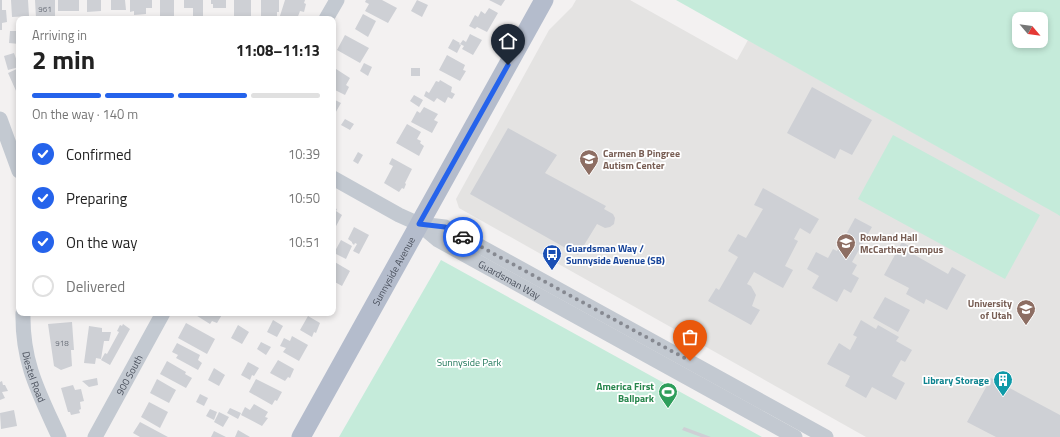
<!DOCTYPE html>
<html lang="en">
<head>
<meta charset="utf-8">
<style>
	body { margin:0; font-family:"Titillium Web",sans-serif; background:#f6f6f6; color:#222; height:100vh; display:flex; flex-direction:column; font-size:15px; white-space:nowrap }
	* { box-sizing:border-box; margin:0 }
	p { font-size:13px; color:#767676 }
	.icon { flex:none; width:22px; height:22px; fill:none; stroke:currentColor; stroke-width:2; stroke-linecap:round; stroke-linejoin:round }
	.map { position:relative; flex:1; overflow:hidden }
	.panel { position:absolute; left:16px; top:16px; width:320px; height:300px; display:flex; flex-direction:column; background:#fff; border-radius:8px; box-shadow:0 2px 6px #0003 }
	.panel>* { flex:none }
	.needle { width:26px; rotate:119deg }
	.buttons { position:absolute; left:1012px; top:12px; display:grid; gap:8px }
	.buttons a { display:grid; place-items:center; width:36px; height:36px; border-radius:8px; background:#fff; box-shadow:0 2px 6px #0003; font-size:20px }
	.pin { position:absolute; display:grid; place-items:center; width:34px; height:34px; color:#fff; margin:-41px -17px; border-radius:50% 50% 50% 0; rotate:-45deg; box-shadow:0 0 4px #0007 }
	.pin .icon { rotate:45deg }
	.courier { position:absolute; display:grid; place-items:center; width:40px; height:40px; margin:-20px; border:3px solid #2563eb; border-radius:50%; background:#fff; color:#222; box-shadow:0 1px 5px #0007 }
	.headline em { font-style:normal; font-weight:700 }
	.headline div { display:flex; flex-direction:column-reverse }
	.headline { display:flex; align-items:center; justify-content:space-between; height:68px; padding:0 16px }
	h1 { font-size:26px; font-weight:700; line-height:30px }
	.bar { display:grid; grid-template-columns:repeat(4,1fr); gap:6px 4px; align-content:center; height:48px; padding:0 16px }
	.bar i { height:5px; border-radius:3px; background:#e0e0e0 }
	.bar .active { background:#2563eb }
	.bar p { grid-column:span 4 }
	ol { padding:0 16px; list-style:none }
	li { display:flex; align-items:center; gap:12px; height:44px }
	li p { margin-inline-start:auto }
	li .icon { padding:4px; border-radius:50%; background:#2563eb; color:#fff; stroke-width:4 }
	li:last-child { color:#767676 }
	li i { width:22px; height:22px; border:2px solid #e0e0e0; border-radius:50% }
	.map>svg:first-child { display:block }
	.education { fill:#e4e3e2 }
	.green { fill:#c5ebda; fill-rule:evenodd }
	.building { fill:#ced0d5 }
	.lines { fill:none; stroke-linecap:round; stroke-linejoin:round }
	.minor { stroke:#c3c9d1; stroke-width:15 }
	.major { stroke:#b4bccc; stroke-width:19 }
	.done { stroke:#868991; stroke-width:4; stroke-dasharray:0 7.2 }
	.route { stroke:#2563eb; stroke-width:5 }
	.labels { text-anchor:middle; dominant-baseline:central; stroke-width:3.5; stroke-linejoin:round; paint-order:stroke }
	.number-label { font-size:8px; fill:#6c717b }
	.education-label { font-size:10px; font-weight:bold; fill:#785e54; stroke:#fff; text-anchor:start }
	.transit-label { font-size:10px; font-weight:bold; fill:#164399; stroke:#fff; text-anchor:start }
	.street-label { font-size:10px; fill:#4b515d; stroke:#fff }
	.park-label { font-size:10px; fill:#21785a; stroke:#fff }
	.culture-label { font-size:10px; font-weight:bold; fill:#0d838f; stroke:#fff; text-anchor:end }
	.leisure-label { font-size:10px; font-weight:bold; fill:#27864d; stroke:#fff; text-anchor:end }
</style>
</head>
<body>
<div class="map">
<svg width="1060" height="437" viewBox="0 0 1060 437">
	<rect width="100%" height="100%" fill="#f3f1f1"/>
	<path class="education" d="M576,0H630L737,60L748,40L1060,215V437H866L459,208L456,199L549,30L572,7Z"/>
	<path class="green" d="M676,0H1060V216L1057,214ZM1019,19H1041V41H1019Z
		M893,135L1040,215L1005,279L858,199Z
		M441,260L762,437H339Z"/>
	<path class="building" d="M0,0H2V10H6L7,22L2,23V30H0Z
		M11,0H28L29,16L12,17Z
		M35,0H55V18H36Z
		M58,0H79V11H58Z
		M87,0H101V11L87,12Z
		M111,0H125L126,10H111Z
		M130,0H152V8H146V14L134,15V11L130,12Z
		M160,0H174V19H160Z
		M184,0H203V17H193V8H184Z
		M211,0H226V8H213V4H211Z
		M234,0H251V19H234Z
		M261,0H279V12H277V18H261Z
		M285,0H305L304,3L306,4L304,12L300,11L297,19H279Z
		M366,0H382L397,8L388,23L365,11L369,4L365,2Z
		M417,0L428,5L422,17L411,11Z
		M489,0H505L501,6Z
		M489,8L498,13L487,32L477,27L475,29L469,26L475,15L478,17L481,11L485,14Z
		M363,14L376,21L368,37L355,29Z
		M10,31H19V44L9,43Z
		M470,34L482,40L473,55L462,49L464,46L460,44L463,40L466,42Z
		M345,35L369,48L360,63L337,50Z
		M453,39L460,43L459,44L461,45L457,53L448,48Z
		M14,53L19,67L8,70L4,56Z
		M447,55L465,65L463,70L466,71L460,81L439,70Z
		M364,63L372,67L368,76L360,71Z
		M333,67L350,78L346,85L349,87L345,95L333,89Z
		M19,68V92L17,93L8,73Z
		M411,68H420V76H411Z
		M440,80L452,87L451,92L455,94L452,99L448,97L445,103L437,98L434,102L424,96L426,91L429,93L436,81L439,82Z
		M812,87L872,120L852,155L840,149L835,159L787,133Z
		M414,95L423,100L419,107L410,101Z
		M333,99L341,103L333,117Z
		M424,107L438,114L434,120L438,122L432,133L411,122L417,111L420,113Z
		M345,119L354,124L350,130L341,125Z
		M407,124L421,132L417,139L421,141L420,143L424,146L419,156L396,143Z
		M508,128L557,155L545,173L606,206L604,209L613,214L615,218L614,224L610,227L605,228L597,224L578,255L470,194Z
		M358,152L363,155L358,164L353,161Z
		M392,158L412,169L405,183L406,184L404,189L402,188L399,192L384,183L393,166L389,164Z
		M763,188L819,219L810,234L800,228L794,239L798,241L785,266L793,270L783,288L754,272L747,284L751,286L756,295L752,306L760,310L751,325L708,301L716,288L719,290L738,257L728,251L738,234L746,238L763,209L754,205Z
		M334,208L337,209L336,211L342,215L335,228L333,226V210Z
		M855,218L872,227L852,262L857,265L852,274L859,278L851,293L844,289L837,302L812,288L819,276L807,269L816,252L828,258L833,249L837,251Z
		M354,227L369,235L359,254L353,251L357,244L355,243L354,245L352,243V242L348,239Z
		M341,240L352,246L346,259L334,253Z
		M902,242L916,250L913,254L948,274L952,267L966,275L947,310L926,299L924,304L906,294L909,288L884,275Z
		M333,261L350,271L342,286L333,281Z
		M885,297L910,310L898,332L873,318Z
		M195,313H223L217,323L212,321L210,324L194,314Z
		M308,316L320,323L316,333L314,332L312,337L300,330Z
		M273,320L283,326L277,337L267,332Z
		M861,320L876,329L878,325L899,337L896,341L912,350L905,362L901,360L892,376L905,383L896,400L872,387L866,398L845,386L850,376L827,364L839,343L850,350L857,337L853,335Z
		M72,322L74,350H71L72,366L61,370L54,366L48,324Z
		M186,323L215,339L207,354L178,338Z
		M123,324L130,329L110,365L101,360L105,353L107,354L119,332L117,331L120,325L122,326Z
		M238,325L249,332L242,344L231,338Z
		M89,326L102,328V332H111L109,341H104L101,359L96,358L95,364L84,363Z
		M292,336L308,345L299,361L283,352L286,348L280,346L284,338L290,341Z
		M261,342L271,347L266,355L257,349Z
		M177,343L200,355L198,360L202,363L198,370L176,358L178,355L172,352Z
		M278,360L294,369L290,378L288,377L285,381L270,373Z
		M167,361L186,372L185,374L192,378L186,388L160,374Z
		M248,362L259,368L254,376L252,375L250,380L241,375Z
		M214,368L225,375L219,386L208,380Z
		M97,378L98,385L89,387L82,381Z
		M991,378L1060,415V437H996L967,422Z
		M157,379L176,390L169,403L150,393Z
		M256,379L282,392L277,401L275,400L272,405L249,392Z
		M2,381L3,385H5L8,391L2,392L5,398L0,400V382Z
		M73,385L75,390L81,389L84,401L80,402L81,409L79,410L80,413L71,415L70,412H68L61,388Z
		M200,394L208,398L204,406L196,402Z
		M149,402L168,412L160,428L141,417Z
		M254,404L268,412L265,417L268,418L262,426L241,415L245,407L250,410Z
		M230,408L241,413L238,419L227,413Z
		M210,409L217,412L214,420L206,416Z
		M14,410L17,426L1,429L0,413Z
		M219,412L229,417L223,427L214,422Z
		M140,422L168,437H140L133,433Z
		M684,427L711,437H701L682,430Z
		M238,430L250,437H235Z
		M214,431L226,437H211Z"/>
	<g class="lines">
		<g class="minor">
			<path d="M326,19L337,0"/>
			<path d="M0,119L19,171"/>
			<path id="s1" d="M333,178L399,215L419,224L438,240L795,437"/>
			<path d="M419,224L445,227L826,437"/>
			<path id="s2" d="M23,313C22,363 39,393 59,437"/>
			<path id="s3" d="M95,437L163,313"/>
		</g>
		<path class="major" id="s4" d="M301,437L544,0"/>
	</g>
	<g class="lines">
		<path class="done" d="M463,237L690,361"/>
		<path class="route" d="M463,237L445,227L419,224L508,65"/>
	</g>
	<defs>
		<g id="school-pin" transform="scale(1)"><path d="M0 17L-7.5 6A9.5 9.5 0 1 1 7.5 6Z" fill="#8d6e63" stroke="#fff"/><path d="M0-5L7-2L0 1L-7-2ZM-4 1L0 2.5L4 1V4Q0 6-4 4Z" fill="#fff"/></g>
		<g id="bus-pin" transform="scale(1)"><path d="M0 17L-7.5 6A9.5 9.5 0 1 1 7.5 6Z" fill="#1a4fb4" stroke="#fff"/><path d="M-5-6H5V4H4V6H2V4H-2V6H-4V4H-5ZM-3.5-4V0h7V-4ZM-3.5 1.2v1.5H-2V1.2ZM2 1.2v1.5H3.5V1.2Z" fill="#fff"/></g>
		<g id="university-pin" transform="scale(1)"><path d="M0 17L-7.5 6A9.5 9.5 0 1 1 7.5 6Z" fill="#8d6e63" stroke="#fff"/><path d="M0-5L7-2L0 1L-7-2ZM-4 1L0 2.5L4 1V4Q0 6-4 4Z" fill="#fff"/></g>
		<g id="building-pin" transform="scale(1)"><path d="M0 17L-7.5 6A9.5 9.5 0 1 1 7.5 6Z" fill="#0f9aa8" stroke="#fff"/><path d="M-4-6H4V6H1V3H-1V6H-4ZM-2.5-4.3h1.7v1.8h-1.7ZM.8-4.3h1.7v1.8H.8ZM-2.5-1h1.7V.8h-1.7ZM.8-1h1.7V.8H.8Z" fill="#fff"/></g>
		<g id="stadium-pin" transform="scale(1)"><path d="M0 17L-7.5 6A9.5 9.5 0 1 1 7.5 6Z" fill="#2e9e5b" stroke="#fff"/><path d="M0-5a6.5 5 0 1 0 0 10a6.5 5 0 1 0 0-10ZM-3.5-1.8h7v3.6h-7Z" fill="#fff"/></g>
	</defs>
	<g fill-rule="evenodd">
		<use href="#school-pin" x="589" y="159"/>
		<use href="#school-pin" x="846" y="243"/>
		<use href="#bus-pin" x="552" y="254"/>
		<use href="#university-pin" x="1026" y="309"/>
		<use href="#building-pin" x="1003" y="380"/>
		<use href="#stadium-pin" x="668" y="392"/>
	</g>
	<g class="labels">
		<g class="number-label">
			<text x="45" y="9">961</text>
			<text x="62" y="343">918</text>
		</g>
		<g class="education-label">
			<text x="603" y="153">Carmen B Pingree<tspan x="603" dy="12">Autism Center</tspan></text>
			<text x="860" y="237">Rowland Hall<tspan x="860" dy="12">McCarthey Campus</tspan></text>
			<text x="1012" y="303" text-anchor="end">University<tspan x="1012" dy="12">of Utah</tspan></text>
		</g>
		<g class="transit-label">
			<text x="566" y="248">Guardsman Way /<tspan x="566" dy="12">Sunnyside Avenue (SB)</tspan></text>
		</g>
		<g class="street-label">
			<text stroke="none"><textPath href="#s4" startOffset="190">Sunnyside Avenue</textPath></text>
			<text stroke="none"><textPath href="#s1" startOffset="204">Guardsman Way</textPath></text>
			<text stroke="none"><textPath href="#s3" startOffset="71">900 South</textPath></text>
			<text stroke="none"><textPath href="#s2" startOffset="65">Diestel Road</textPath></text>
		</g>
		<g class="park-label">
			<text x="469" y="362">Sunnyside Park</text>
		</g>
		<g class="culture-label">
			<text x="989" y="380">Library Storage</text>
		</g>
		<g class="leisure-label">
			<text x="654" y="386">America First<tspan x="654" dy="12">Ballpark</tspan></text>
		</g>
	</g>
</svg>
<div class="buttons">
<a><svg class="needle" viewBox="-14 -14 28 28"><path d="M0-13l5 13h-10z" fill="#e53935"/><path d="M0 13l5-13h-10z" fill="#767676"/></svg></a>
</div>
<div class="pin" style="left:690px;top:361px;background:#ea580c"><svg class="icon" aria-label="bag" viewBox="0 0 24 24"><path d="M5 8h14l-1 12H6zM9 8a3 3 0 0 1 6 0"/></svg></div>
<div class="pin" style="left:508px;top:65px;background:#1f2937"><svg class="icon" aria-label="home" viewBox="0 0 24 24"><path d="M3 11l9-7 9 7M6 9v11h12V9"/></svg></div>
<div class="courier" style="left:463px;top:237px"><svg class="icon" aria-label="car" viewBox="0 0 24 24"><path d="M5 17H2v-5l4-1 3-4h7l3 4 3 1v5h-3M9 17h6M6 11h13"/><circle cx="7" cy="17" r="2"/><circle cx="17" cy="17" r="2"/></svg></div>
<section class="panel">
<div class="headline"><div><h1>2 min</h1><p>Arriving in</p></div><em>11:08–11:13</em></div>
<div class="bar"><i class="active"></i><i class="active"></i><i class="active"></i><i></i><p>On the way · 140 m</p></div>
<ol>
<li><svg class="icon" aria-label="check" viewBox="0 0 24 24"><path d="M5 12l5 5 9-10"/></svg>Confirmed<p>10:39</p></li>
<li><svg class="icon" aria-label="check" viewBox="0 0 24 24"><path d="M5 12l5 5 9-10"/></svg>Preparing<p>10:50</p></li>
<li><svg class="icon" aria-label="check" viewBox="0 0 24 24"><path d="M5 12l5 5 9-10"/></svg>On the way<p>10:51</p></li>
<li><i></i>Delivered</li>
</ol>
</section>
</div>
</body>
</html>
